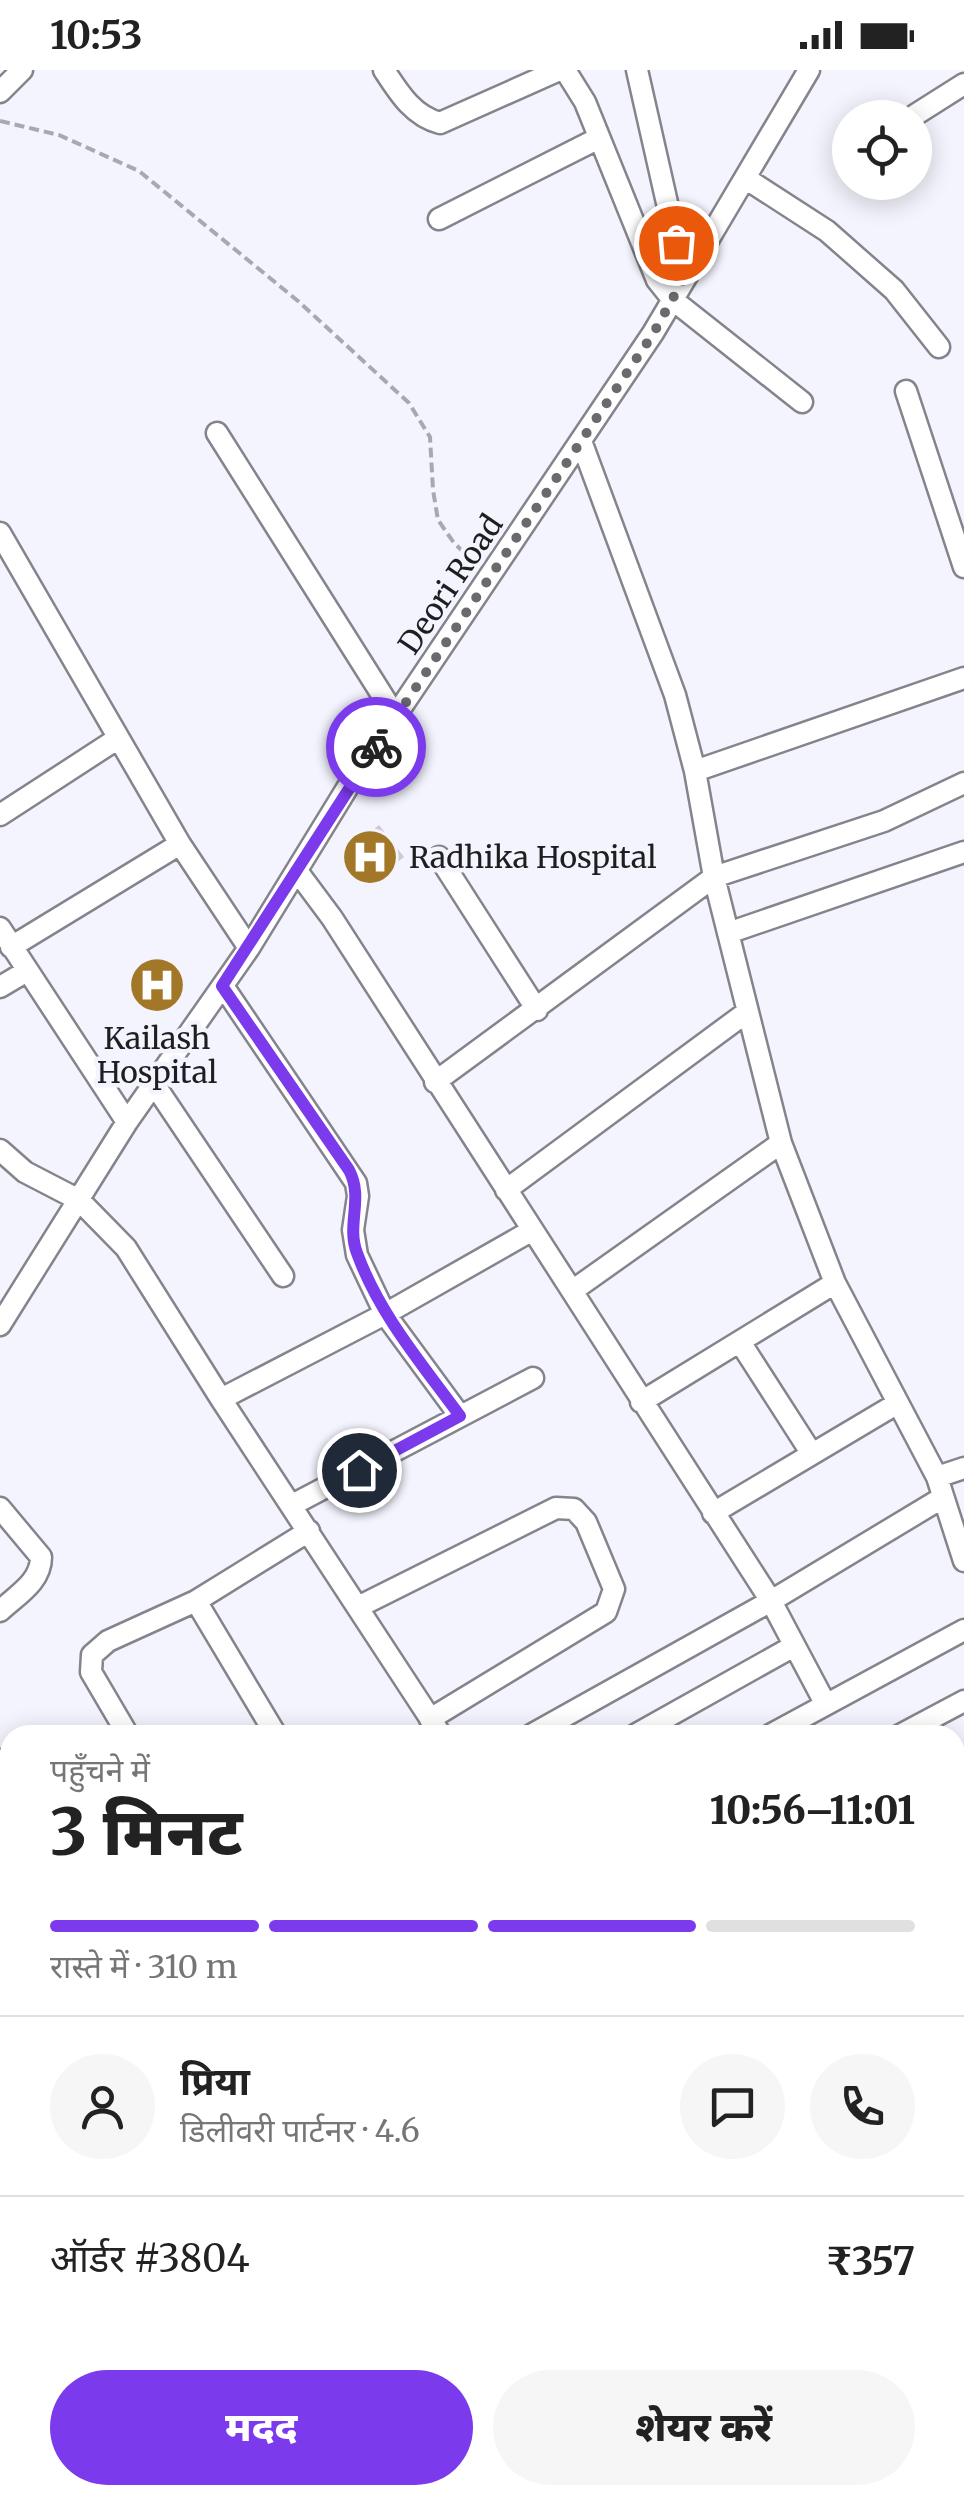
<!DOCTYPE html>
<html lang="hi">
<head>
<meta charset="utf-8">
<style>
	body { margin:0; font-family:Merriweather,"Noto Sans Devanagari",serif; background:#f6f6f6; color:#222; height:100vh; display:flex; flex-direction:column; font-size:38px; white-space:nowrap }
	* { box-sizing:border-box; margin:0 }
	p { font-size:32px; color:#767676 }
	.icon { flex:none; width:55px; height:55px; fill:none; stroke:currentColor; stroke-width:2; stroke-linecap:round; stroke-linejoin:round }
	.map { position:relative; flex:1; overflow:hidden }
	.panel { position:absolute; left:0px; top:1655px; width:965px; height:780px; display:flex; flex-direction:column; background:#fff; border-radius:30px 30px 0 0; box-shadow:0 5px 25px #0003 }
	.panel>* { flex:none }
	.controls { position:absolute; left:832px; top:30px; display:grid; gap:20px }
	.controls a { display:grid; place-items:center; width:100px; height:100px; border-radius:50%; background:#fff; box-shadow:0 5px 25px #0003; font-size:50px }
	.pin { position:absolute; display:grid; place-items:center; width:85px; height:85px; color:#fff; margin:-42px; border:5px solid #fff; border-radius:50%; box-shadow:0 2px 10px #0007 }
	.courier { position:absolute; display:grid; place-items:center; width:100px; height:100px; margin:-50px; border:8px solid #7c3aed; border-radius:50%; background:#fff; color:#222; box-shadow:0 2px 12px #0007 }
	.headline em { font-style:normal; font-weight:800 }
	.headline div { display:flex; flex-direction:column-reverse }
	.headline { display:flex; align-items:center; justify-content:space-between; height:170px; padding:0 50px }
	h1 { font-size:65px; font-weight:800; line-height:75px }
	.bar { display:grid; grid-template-columns:repeat(4,1fr); gap:15px 10px; align-content:center; height:120px; padding:0 50px }
	.bar i { height:12px; border-radius:8px; background:#e0e0e0 }
	.bar .selected { background:#7c3aed }
	.bar p { grid-column:span 4 }
	.line { display:flex; align-items:center; gap:25px; padding:0 50px; border-top:2px solid #e0e0e0 }
	.line div { flex:1 }
	.round { display:grid; place-items:center; flex:none; width:105px; height:105px; border-radius:52px; background:#f6f6f6 }
	.action { display:flex; gap:20px; margin-top:auto; padding:20px 50px }
	.action a { flex:1; height:115px; border-radius:60px; background:#7c3aed; color:#fff; font-size:40px; font-weight:800; line-height:115px; text-align:center }
	.action a+a { background:#f6f6f6; color:#222 }
	.status { display:flex; justify-content:space-between; align-items:center; height:70px; padding:0 50px; background:#fff; direction:ltr }
	.status svg { height:28px; fill:currentColor }
	.map>svg:first-child { display:block }
	.building { fill:#cacad4 }
	.lines { fill:none; stroke-linecap:round; stroke-linejoin:round }
	.minor-casing { stroke:#85848d; stroke-width:25 }
	.path { stroke:#a8a8b0; stroke-width:4; stroke-dasharray:10 5; stroke-linecap:butt }
	.minor { stroke:#fff; stroke-width:20 }
	.done { stroke:#69696e; stroke-width:10; stroke-dasharray:0 18 }
	.route { stroke:#7c3aed; stroke-width:12 }
	.labels { text-anchor:middle; dominant-baseline:central; stroke-width:9; stroke-linejoin:round; paint-order:stroke }
	.street-label { font-size:30px; fill:#1e1e21; stroke:#f4f4fe }
	.poi-label { font-size:30px; fill:#1e1e21; stroke:#f4f4fe; text-anchor:start }
</style>
</head>
<body>
<div class="status"><b>10:53</b><svg viewBox="0 0 49 12"><path d="M0 12V9h3v3zM5 12V6h3v6zM10 12V3h3v9zM15 12V0h3v12zM26 1h20v11H26zM47 4h2v5h-2z"/></svg></div>
<div class="map">
<svg width="964" height="2435" viewBox="0 0 964 2435">
	<rect width="100%" height="100%" fill="#f4f4fe"/>
	<path class="building" d="M379,755L404,787L366,816L342,785Z
		M154,888L179,926L158,941L132,903Z"/>
	<g class="lines">
		<g class="minor-casing">
			<path id="minor" d="M384,0C399,23 413,46 440,53L559,0
				M565,0L585,32L657,210L673,230L802,332
				M637,0L684,208
				M0,22L22,0
				M915,45L964,14
				M745,108L827,161L894,220L939,277
				M439,149L599,68
				M906,321L964,497
				M217,363L396,647
				M581,371L675,625L695,701L714,807L781,1073L835,1213L937,1407L964,1491
				M0,463L180,774L249,878
				M695,701L964,608
				M0,745L117,669
				M439,787L537,940
				M297,801L332,848L572,1221
				M0,858L127,1052
				M728,863L964,782
				M11,877L180,774
				M223,916L356,1113L358,1126L353,1160L357,1185L385,1244L460,1346
				M0,917L27,901
				M435,1012L714,807L884,751L964,713
				M154,1014L283,1206
				M781,1073L572,1221L771,1531L825,1633
				M0,1080L25,1102L79,1130L126,1178L221,1329L441,1665
				M506,1120L747,942
				M0,1255L127,1052L249,878L349,715L653,263L809,0
				M740,1272L812,1384
				M221,1329L385,1244L531,1161
				M641,1332L835,1213
				M937,1407L964,1398
				M292,1435L533,1308
				M0,1438L41,1487C41,1512 17,1525 0,1541
				M713,1443L898,1333
				M358,1537L556,1438L574,1439L586,1452L614,1519L606,1542L430,1649
				M128,1665L91,1602L92,1585L108,1571L196,1531
				M276,1665L196,1531L309,1461
				M531,1665L771,1531L942,1428
				M635,1665L794,1576
				M770,1665L964,1560
				M900,1665L964,1631
				M0,1690L10,1708
				M955,1701L964,1696
				M955,1902L964,1898
				M0,1905L10,1920
				M955,1980L964,1976
				M0,2034L10,2016
				M0,2349L10,2337
				M955,2417L961,2435
				M117,2425L127,2435
				M238,2425L247,2435
				M384,2425L393,2435
				M591,2425L596,2435
				M702,2425L707,2435
				M808,2433L829,2425
				M51,2435L59,2425
				M202,2435L215,2425
				M314,2435L325,2425
				M457,2435L469,2425
				M659,2435L682,2425"/>
		</g>
		<path class="path" d="M0,51L59,65L139,101L298,231L409,333L430,367L433,420L438,450L454,473L477,495"/>
		<use href="#minor" class="minor"/>
	</g>
	<g class="lines">
		<path class="done" d="M376,677L653,264L684,208L676,173"/>
		<path class="route" d="M359,1400L460,1346C422,1294 379,1244 357,1183C346,1155 364,1128 349,1100L222,916L376,677"/>
	</g>
	<defs>
		<g id="hospital-disc" transform="scale(2.875)"><circle r="9.5" fill="#a27727" stroke="#f4f4fe"/><path d="M-5-5h3v3.5h4V-5h3V5h-3V1.5h-4V5h-3Z" fill="#fff"/></g>
	</defs>
	<g fill-rule="evenodd">
		<use href="#hospital-disc" x="370" y="787"/>
		<use href="#hospital-disc" x="157" y="915"/>
	</g>
	<g class="labels">
		<g class="street-label">
			<text transform="translate(450 514) rotate(-56)">Deori Road</text>
		</g>
		<g class="poi-label">
			<text x="409" y="787">Radhika Hospital</text>
			<text x="157" y="968" text-anchor="middle">Kailash<tspan x="157" dy="34">Hospital</tspan></text>
		</g>
	</g>
</svg>
<div class="controls">
<a><svg class="icon" aria-label="locate" viewBox="0 0 24 24"><circle cx="12" cy="12" r="6"/><path d="M12 2v4M12 18v4M2 12h4M18 12h4"/></svg></a>
</div>
<div class="pin" style="left:676px;top:173px;background:#ea580c"><svg class="icon" aria-label="bag" viewBox="0 0 24 24"><path d="M5 8h14l-1 12H6zM9 8a3 3 0 0 1 6 0"/></svg></div>
<div class="pin" style="left:359px;top:1400px;background:#1f2937"><svg class="icon" aria-label="home" viewBox="0 0 24 24"><path d="M3 11l9-7 9 7M6 9v11h12V9"/></svg></div>
<div class="courier" style="left:376px;top:677px"><svg class="icon" aria-label="bike" viewBox="0 0 24 24"><circle cx="6" cy="16" r="4"/><circle cx="18" cy="16" r="4"/><path d="M6 16l4-8h5l3 8M10 8l3 8H6M13 5h3"/></svg></div>
<section class="panel">
<div class="headline"><div><h1>3 मिनट</h1><p>पहुँचने में</p></div><em>10:56–11:01</em></div>
<div class="bar"><i class="selected"></i><i class="selected"></i><i class="selected"></i><i></i><p>रास्ते में · 310 m</p></div>
<div class="line" style="height:180px"><a class="round"><svg class="icon" aria-label="person" viewBox="0 0 24 24"><circle cx="12" cy="8" r="4"/><path d="M4 21q1-7 8-7t8 7"/></svg></a><div><b>प्रिया</b><p>डिलीवरी पार्टनर · 4.6</p></div><a class="round"><svg class="icon" aria-label="chat" viewBox="0 0 24 24"><path d="M4 5h16v11H9l-5 4z"/></svg></a><a class="round"><svg class="icon" aria-label="phone" viewBox="0 0 24 24"><path d="M5 4h4l2 5-3 2q2 4 5 5l2-3 5 2v4C11 20 4 13 5 4z"/></svg></a></div>
<div class="line" style="height:130px"><div>ऑर्डर #3804</div><b>₹357</b></div>
<div class="action"><a>मदद</a><a>शेयर करें</a></div>
</section>
</div>
</body>
</html>
